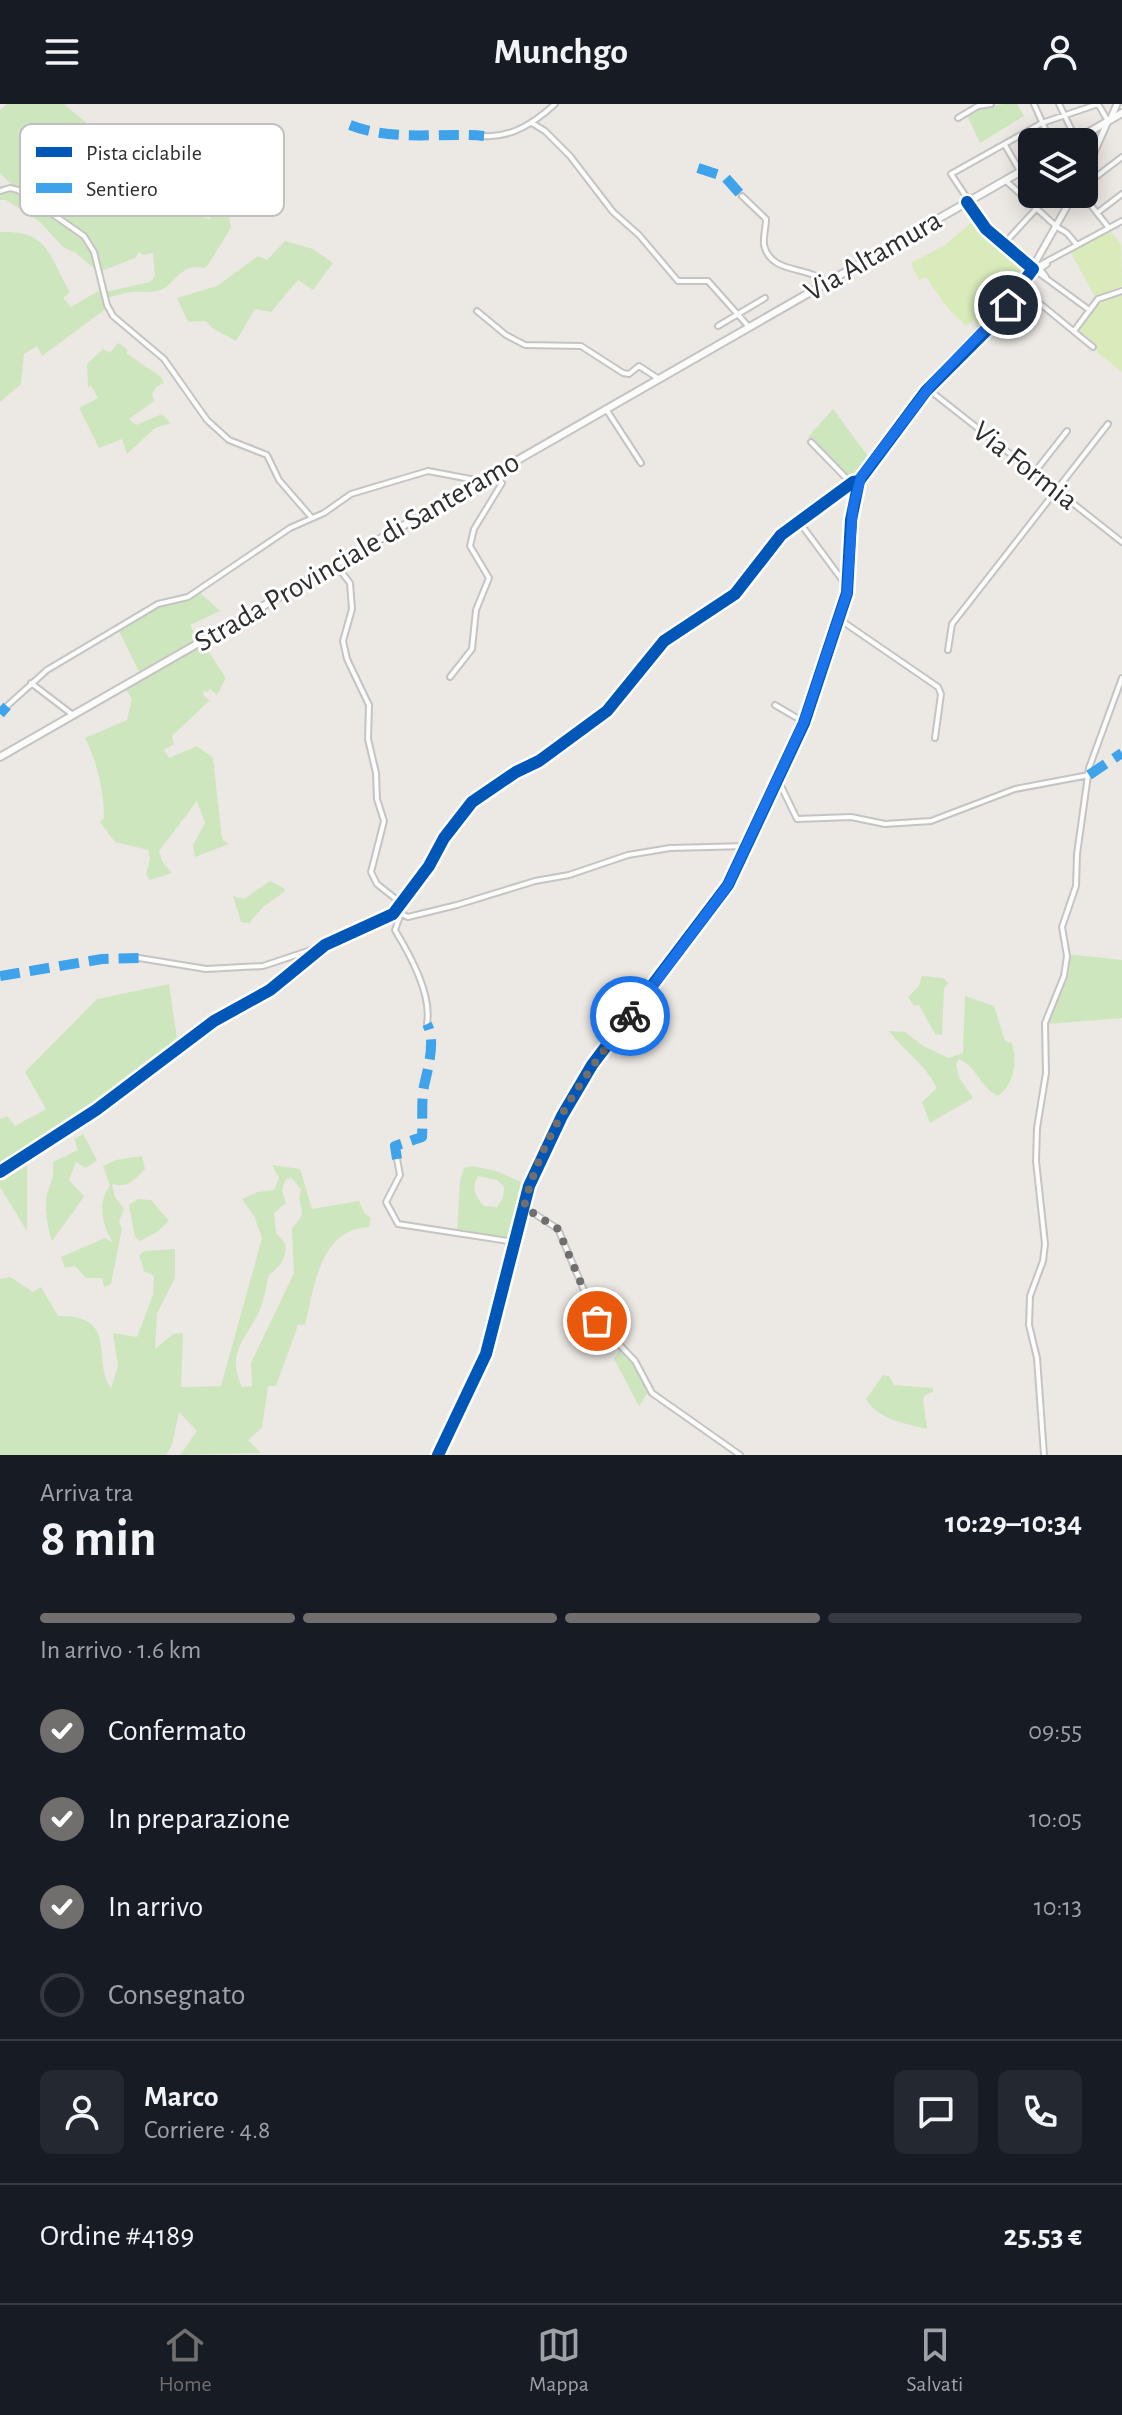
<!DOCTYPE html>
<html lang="it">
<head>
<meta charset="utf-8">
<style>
	body { margin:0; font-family:"Alegreya Sans",sans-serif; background:#242831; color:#f1f3f6; height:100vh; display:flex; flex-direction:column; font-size:30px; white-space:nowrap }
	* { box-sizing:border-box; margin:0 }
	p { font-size:26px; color:#9ea1a6 }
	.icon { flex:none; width:44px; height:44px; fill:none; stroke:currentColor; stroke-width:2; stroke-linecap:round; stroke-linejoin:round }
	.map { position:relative; height:1351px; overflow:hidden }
	.panel { display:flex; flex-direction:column; background:#171b24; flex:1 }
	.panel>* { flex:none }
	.buttons { position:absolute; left:1018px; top:24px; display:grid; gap:16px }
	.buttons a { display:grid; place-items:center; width:80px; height:80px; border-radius:12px; background:#171b24; box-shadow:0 4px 20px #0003; font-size:40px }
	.pin { position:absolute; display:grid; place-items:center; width:68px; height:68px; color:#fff; margin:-34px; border:4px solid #fff; border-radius:50%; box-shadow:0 2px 8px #0007 }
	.courier { position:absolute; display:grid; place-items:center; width:80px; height:80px; margin:-40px; border:6px solid #1a73e8; border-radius:50%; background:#fff; color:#222; box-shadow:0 2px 10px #0007 }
	.head em { font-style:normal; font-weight:700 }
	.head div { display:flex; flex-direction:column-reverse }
	.head { display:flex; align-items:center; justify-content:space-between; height:136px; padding:0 40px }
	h1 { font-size:52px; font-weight:700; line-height:60px }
	.bar { display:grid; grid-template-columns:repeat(4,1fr); gap:12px 8px; align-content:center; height:96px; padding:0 40px }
	.bar i { height:10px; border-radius:6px; background:#363941 }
	.bar .current { background:#706f6e }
	.bar p { grid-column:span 4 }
	.line { display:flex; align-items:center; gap:20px; padding:0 40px; border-top:2px solid #363941 }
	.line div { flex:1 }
	.round { display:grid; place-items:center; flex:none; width:84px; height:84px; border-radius:12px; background:#242831 }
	ol { padding:0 40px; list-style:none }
	li { display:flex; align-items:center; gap:24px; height:88px }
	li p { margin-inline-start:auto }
	li .icon { padding:8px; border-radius:50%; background:#706f6e; color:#fff; stroke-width:4 }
	li:last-child { color:#9ea1a6 }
	li i { width:44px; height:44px; border:4px solid #363941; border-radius:50% }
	header { display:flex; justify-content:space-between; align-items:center; height:104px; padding:0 40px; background:#171b24; font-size:36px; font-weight:700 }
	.dock { display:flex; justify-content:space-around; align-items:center; height:112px; border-top:2px solid #363941; background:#171b24; font-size:22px; color:#9ea1a6 }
	.dock a { display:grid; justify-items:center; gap:4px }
	.dock .current { color:#706f6e }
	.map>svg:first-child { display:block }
	.green { fill:#cee6be; fill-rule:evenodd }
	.pitch { fill:#d9eabb }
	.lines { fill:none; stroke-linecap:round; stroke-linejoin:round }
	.minor-casing { stroke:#c5c4c5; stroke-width:8 }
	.tertiary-casing { stroke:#c5c4c5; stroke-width:9 }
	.secondary-casing { stroke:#c5c4c5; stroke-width:10 }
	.minor { stroke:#fcfcfb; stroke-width:4 }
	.tertiary { stroke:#fcfcfb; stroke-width:5 }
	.secondary { stroke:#fcfcfb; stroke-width:6 }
	.quiet { stroke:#3ea3eb; stroke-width:10; stroke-dasharray:20 10; stroke-linecap:butt }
	.cycleway-casing { stroke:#fff; stroke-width:17 }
	.cycleway { stroke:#0057b8; stroke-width:12 }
	.done { stroke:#706f6e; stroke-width:8; stroke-dasharray:0 14.4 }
	.route { stroke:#1a73e8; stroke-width:10 }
	.labels { text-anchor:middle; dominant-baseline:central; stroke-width:6; stroke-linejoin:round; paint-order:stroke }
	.street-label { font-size:30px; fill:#2e2e2e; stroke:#fff }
	.key { fill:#fff; stroke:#c0c0c0; stroke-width:2 }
	.key-label { font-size:22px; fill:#2e2e2e }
</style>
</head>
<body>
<header><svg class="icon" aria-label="menu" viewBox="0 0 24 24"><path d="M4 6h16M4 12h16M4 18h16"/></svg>Munchgo<svg class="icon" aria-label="person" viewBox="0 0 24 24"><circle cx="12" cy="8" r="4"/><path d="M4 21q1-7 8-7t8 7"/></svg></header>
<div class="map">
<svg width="1122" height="1351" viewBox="0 0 1122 1351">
	<rect width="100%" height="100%" fill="#ece8e4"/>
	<path class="green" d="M7,0H64L95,26L73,41L88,61L69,83L129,100L159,96L160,92L191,110L210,115L230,80L237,85L228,108L231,124L208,161L204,164C182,158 176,178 163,185C153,190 141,187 132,188C124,189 115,192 107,194L105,188L150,178L155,172L153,149L142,151L139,148L135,154L99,168L85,132L14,83L0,69V6Z
		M1004,0H1017L1024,12L980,39L967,11L979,4Z
		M13,85L84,133L91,145L97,167L76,149L63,143L40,118L6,96H0V88Z
		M0,128C50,126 48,152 70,188L63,194L71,203L102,185L107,204L42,252L37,242L24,250L21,280L0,298Z
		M285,137L313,145L333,159L313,186L298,176L271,208L255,205L236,237L212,224L206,217L188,218L177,194L217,182L258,152L267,156Z
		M118,239L128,246L126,249L161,273L164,279L156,283L152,290L154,297L129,315L136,321L162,310L171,319L155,324L127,350L122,335L99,344L79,304L98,294L91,282L88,283L87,260L103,245L110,249Z
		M833,305L870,355L852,375L808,333Z
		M197,486L220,507L190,521L199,536L140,570L118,525L161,500L183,496Z
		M203,539L226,574L217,591L210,585L207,588L203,587L204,592L212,598L209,597L172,632L174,640L164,646L169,654L197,642L213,654L222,735L229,740L195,753L193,741L205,719L197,697L159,747L162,757L172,769L150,776L146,770L150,755L148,746L115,738L100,718L104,714C104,688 97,657 85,634L127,616L132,595L125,584Z
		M270,777L285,785L284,788L264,802L249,819L241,818L233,792L244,795Z
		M1067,850L1122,856V914L1047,920L1066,871Z
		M922,872L943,874L948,879L944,885L942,931L935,930L919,901L914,902L908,893L919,882Z
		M169,880L178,942L92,1008L27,1048V1127L0,1083V1015L7,1012L15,1022L46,1005L25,968L97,895Z
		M965,892L994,902L1005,937L1012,939C1017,957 1015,980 998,992C980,983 977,963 959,955L956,960L959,973L973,994L930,1019L922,998L937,984C925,960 905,948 889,927L905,928L923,942L949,954L963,949Z
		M83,1030L97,1056L86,1064L76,1058L69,1076L84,1092C83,1095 56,1132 52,1137C48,1128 44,1100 47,1090C52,1074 54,1077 53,1058L78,1046L74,1035Z
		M142,1052L145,1065C133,1077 129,1084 112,1080L115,1093L124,1105L119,1117L122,1125L111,1180L104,1183L102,1174H86L75,1162L65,1164L61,1153L105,1134L113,1138C102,1123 97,1097 110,1082L103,1062L116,1056Z
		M272,1061L300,1065L312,1105L359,1097L365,1110L371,1114L369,1123C320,1125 314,1183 305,1221H298L276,1282H268L262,1324L248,1336L261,1349L180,1351L197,1327L179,1308L172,1341L166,1351H0V1175L10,1173L33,1188L41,1183L58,1212C120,1211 91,1256 111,1284L118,1262L113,1229L137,1233L153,1191L154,1172L144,1167L139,1151L145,1147L175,1145V1174L157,1209L155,1245L173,1230L183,1229L181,1283L221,1282L262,1134L254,1112L242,1095L258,1088L274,1086L279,1074ZM292,1074L301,1086C295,1106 312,1104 292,1124L294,1169L251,1259L252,1282L242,1283C226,1248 245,1237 259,1208C264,1196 266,1183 269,1171C280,1163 288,1153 285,1139L276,1129L274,1109L286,1099L282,1086L286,1075Z
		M473,1062L496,1067L526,1080L514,1134L457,1128L460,1077L464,1064ZM478,1072L497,1076L504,1083L503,1094L497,1103L484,1102C475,1091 471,1085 478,1072Z
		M138,1095L151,1096L169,1117L157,1128L140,1137L135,1133L129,1101Z
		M623,1241L651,1284L639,1302L614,1255Z
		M883,1271L889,1272L894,1281L933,1284V1288L925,1291L923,1295L927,1325C906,1320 877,1315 866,1295Z"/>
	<path class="pitch" d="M973,117L1027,167L982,225L974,216L966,222L946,202L926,173L919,176L911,159L945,141Z
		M1109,126L1121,140L1122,182L1095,193L1070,147Z
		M1110,192H1122V268L1097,248L1096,240L1079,226L1093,204Z"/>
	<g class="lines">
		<g class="minor-casing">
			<path id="minor" d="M1034,0L1051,38
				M1059,0L1076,35
				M958,14L978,2L991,0
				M532,19L545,27L570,52L613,108L639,131L678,177H708L749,223
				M484,32C512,34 535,18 555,0
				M1005,41L1020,67
				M1005,76L1057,123L1067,129L1077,141
				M1084,82L1122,53
				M0,87L10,84L18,86L84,132L94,148L107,201L113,212L164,255L207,316L229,336L267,351L279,376L312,414
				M1082,90L1109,124
				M742,92L766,115C766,123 763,133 764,141C771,171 808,161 827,179
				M969,97L951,70L1042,19L1098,0L1108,17
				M967,98L986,125L1033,165
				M1097,109L1122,90
				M1003,141L1036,105
				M1040,161L1122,117
				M1036,167L1088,205
				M1046,173L1040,165L1047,160
				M1021,184L1093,243
				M477,207L506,231L525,241L581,242L623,269L629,270L639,262L659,275
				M718,222L765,194
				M1074,227L1098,195L1122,187
				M928,285L1122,438
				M606,305L641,359
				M811,338L851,379
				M1034,369L1067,327
				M800,419L846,481
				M335,460L350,479L352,505L343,537L347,555L369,601L368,635L376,669L377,695L384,717L371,768L377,780L401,799
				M839,515L938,583L941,590L935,634
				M948,546L952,520L1108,320
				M450,573L472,545L476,506L489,474L470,442L474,425L502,379L492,371
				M31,579L73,611
				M775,601L804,618
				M7,602L47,566L158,500L188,493L290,424L324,409L351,390L428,367L481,377
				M778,676L797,715L851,713L885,720L931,717L1015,685L1089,671
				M397,808L408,813L457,801L535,777L569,771L628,751L670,744L747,742
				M400,812L395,826C410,851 432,890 427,920
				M139,854L206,865L263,862L320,843
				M397,1055L400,1071L386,1098L398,1120L515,1138
				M0,1068L96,1006L214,917L270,886L325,841L393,810L429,762L444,734L472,698L516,668L539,657L607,607L664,537L735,490L781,431L853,378L859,377
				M524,1103L558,1125L597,1217L635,1257L652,1289L740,1351
				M1044,1351L1037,1254L1029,1221L1030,1192L1043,1157L1045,1140L1036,1057L1037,1024L1046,969L1045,919L1064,872L1067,852L1062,823L1076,782L1077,750L1089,664L1122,574"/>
		</g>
		<g class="tertiary-casing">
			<path id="tertiary" d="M1110,16L1117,0
				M1084,71L1108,17
				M1035,159L1074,90
				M438,1351L486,1250L529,1082L562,1012L592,961L728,781L804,619L847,489L851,416L859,377L926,287L988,225L1033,165"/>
		</g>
		<g class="secondary-casing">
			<path id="secondary" d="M1072,38L1122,9
				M0,653L1032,61"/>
		</g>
		<use href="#minor" class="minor"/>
		<use href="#tertiary" class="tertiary"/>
		<use href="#secondary" class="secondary"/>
		<path class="quiet" d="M350,21C393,38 440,28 484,32
			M698,64L725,73L742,92
			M0,610L7,602
			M1089,671L1122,649
			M0,872L102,855L139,854
			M397,1055L395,1042L422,1033C423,1016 421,998 424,982C428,964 436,937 427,920"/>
		<g class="cycleway-casing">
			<path id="cycleway" d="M0,1068L96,1006L214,917L270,886L325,841L393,810L429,762L444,734L472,698L516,668L539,657L607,607L664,537L735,490L781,431L853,378L859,377
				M438,1351L486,1250L529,1082L562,1012L592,961L728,781L804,619L847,489L851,416L859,377L926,287L988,225L1033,165L986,125L967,98"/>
		</g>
		<use href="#cycleway" class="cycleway"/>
	</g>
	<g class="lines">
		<path class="done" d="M597,1217L558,1125L524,1103C541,1031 586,969 630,912"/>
		<path class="route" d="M630,912L728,781L804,618L847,489L853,403L861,373L931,281L1008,201"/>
	</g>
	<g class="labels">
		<g class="street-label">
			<text transform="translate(873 152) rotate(-30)">Via Altamura</text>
			<text transform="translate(1025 362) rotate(38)">Via Formia</text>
			<text transform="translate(357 448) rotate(-30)">Strada Provinciale di Santeramo</text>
		</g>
	</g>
	<rect x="20" y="20" width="264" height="92" rx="12" class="key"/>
	<rect x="36" y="43" width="36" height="10" fill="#0057b8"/>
	<rect x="36" y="79" width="36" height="10" fill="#3ea3eb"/>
	<g class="key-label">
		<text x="86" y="56">Pista ciclabile</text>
		<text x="86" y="92">Sentiero</text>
	</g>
</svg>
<div class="buttons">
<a><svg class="icon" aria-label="layers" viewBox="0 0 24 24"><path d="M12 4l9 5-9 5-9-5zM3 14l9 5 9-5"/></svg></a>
</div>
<div class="pin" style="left:597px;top:1217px;background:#ea580c"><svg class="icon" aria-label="bag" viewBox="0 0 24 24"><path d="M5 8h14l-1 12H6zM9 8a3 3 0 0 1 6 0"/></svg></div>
<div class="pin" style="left:1008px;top:201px;background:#1f2937"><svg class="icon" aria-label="home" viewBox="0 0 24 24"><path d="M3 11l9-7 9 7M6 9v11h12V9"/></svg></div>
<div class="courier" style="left:630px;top:912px"><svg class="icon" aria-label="bike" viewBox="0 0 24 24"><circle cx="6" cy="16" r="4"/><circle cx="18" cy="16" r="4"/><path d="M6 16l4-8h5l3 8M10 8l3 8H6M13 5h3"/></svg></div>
</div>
<section class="panel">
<div class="head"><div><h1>8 min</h1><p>Arriva tra</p></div><em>10:29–10:34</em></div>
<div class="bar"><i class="current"></i><i class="current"></i><i class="current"></i><i></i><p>In arrivo · 1.6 km</p></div>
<ol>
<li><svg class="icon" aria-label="check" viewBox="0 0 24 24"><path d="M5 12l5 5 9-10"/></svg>Confermato<p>09:55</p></li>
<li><svg class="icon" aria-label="check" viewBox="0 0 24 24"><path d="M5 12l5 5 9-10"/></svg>In preparazione<p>10:05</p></li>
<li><svg class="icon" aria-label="check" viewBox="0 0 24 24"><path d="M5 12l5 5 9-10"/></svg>In arrivo<p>10:13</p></li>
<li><i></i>Consegnato</li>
</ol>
<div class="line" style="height:144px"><a class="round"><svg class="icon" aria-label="person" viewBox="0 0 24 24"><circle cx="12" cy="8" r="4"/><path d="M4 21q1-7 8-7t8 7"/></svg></a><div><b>Marco</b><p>Corriere · 4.8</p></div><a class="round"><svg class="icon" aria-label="chat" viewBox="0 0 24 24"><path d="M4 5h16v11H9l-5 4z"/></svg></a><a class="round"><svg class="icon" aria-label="phone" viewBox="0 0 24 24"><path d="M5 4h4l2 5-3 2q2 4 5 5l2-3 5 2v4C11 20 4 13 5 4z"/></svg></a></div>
<div class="line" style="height:104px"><div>Ordine #4189</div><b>25.53 €</b></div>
</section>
<nav class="dock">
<a class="current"><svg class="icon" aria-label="home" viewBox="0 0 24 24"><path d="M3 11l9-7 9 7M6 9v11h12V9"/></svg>Home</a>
<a><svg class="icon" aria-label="map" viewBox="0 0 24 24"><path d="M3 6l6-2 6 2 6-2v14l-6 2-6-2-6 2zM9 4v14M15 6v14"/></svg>Mappa</a>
<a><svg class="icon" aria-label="saved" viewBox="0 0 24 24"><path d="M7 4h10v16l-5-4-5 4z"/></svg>Salvati</a>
</nav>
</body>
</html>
